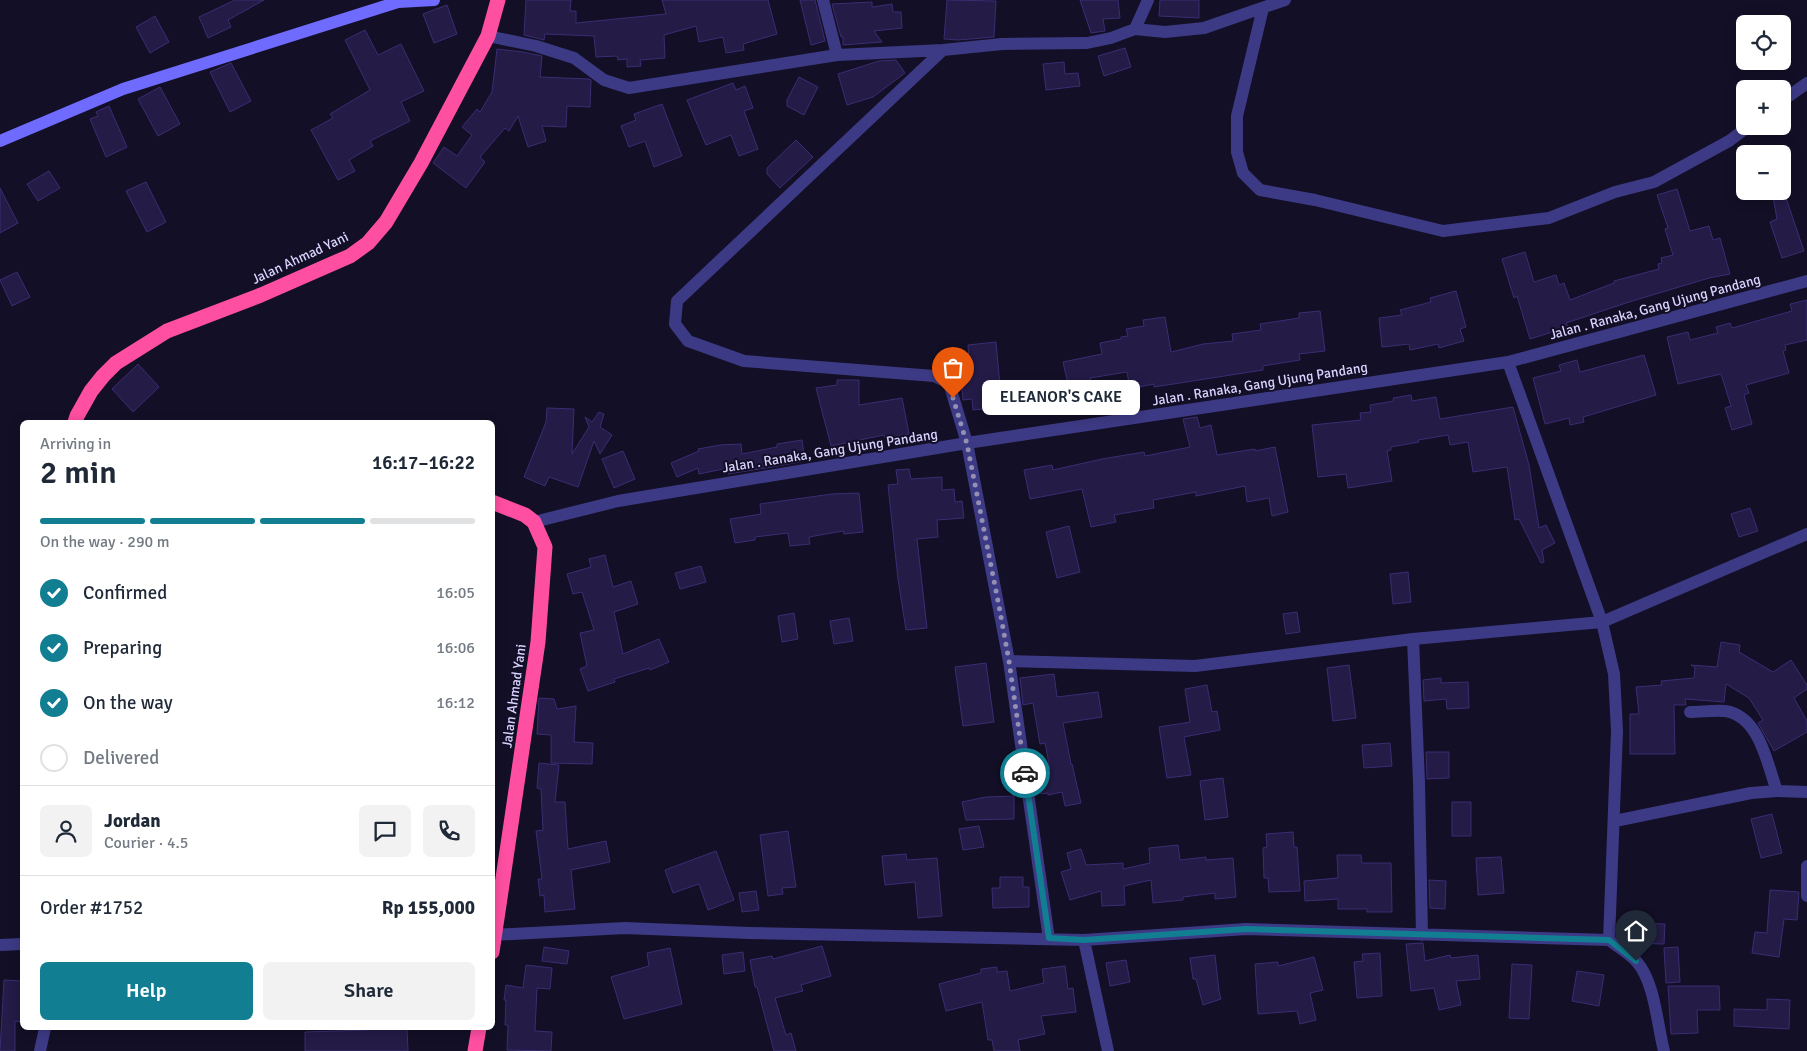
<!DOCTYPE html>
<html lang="en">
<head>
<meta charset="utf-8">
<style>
	body { margin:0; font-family:Signika,sans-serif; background:#f2f2f3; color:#1f2937; height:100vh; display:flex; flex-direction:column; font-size:19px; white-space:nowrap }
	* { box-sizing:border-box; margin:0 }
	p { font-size:16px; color:#747a83 }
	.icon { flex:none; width:28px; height:28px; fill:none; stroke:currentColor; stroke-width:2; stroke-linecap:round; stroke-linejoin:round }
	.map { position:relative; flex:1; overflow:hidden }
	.side { position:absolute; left:20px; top:420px; width:475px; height:610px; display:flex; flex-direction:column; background:#fff; border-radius:8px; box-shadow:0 2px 12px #0003 }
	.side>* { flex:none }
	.fabs { position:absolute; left:1736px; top:15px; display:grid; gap:10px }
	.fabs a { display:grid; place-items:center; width:55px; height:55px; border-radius:8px; background:#fff; box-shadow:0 2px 12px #0003; font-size:25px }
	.pin { position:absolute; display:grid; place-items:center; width:42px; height:42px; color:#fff; margin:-51px -21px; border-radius:50% 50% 50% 0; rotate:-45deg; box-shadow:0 0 5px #0007 }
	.pin .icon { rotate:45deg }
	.courier { position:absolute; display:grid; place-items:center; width:50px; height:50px; margin:-25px; border:4px solid #117e91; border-radius:50%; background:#fff; color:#222; box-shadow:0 1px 6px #0007 }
	.bubble { position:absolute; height:35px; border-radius:8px; background:#fff; box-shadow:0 2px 12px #0003; font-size:16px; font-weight:600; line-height:35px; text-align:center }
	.summary em { font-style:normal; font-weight:600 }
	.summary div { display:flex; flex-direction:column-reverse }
	.summary { display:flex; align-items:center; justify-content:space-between; height:85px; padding:0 20px }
	h1 { font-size:32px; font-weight:600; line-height:38px }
	.bar { display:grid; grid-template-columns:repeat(4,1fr); gap:8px 5px; align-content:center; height:60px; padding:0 20px }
	.bar i { height:6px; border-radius:4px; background:#e0e1e3 }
	.bar .current { background:#117e91 }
	.bar p { grid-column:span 4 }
	.line { display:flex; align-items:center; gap:12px; padding:0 20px; border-top:1px solid #e0e1e3 }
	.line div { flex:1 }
	.round { display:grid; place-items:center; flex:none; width:52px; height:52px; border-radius:8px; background:#f2f2f3 }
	ol { padding:0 20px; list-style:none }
	li { display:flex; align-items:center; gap:15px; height:55px }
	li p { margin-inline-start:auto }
	li .icon { padding:5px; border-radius:50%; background:#117e91; color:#fff; stroke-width:4 }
	li:last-child { color:#747a83 }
	li i { width:28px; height:28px; border:2px solid #e0e1e3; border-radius:50% }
	.primary-button { display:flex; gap:10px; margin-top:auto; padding:10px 20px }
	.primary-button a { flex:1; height:58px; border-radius:8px; background:#117e91; color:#fff; font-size:20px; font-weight:600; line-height:58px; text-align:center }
	.primary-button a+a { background:#f2f2f3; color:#1f2937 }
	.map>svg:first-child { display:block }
	.building { fill:#241b47; stroke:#3b2d73 }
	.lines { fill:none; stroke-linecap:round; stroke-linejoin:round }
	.street { stroke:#3d3a85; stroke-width:12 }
	.secondary { stroke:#6f6bff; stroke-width:12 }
	.highway { stroke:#ff4fa3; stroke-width:15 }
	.done { stroke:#948fb3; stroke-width:5; stroke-dasharray:0 9 }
	.route { stroke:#117e91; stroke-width:6 }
	.labels { text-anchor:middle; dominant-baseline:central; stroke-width:4; stroke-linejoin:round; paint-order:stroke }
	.street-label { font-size:14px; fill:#d9d4ff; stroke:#130f26 }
</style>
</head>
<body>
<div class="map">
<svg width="1807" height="1051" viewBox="0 0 1807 1051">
	<rect width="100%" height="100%" fill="#130f26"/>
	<path class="building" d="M235,0H264L228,20L231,27L208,38L199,17Z
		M526,0H571L570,11H576V23L666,14L662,0H768L777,34L743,44L744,50L726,53L723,37L699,42L696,26L664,35L665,58L640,60L641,66L627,67V59L618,60L617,56L596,57L594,36L545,34L544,40L524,35Z
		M800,0H815L825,41L811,45Z
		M947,0L996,1L994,37L958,40L944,39Z
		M1080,0H1118L1120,18L1103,19L1105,31L1091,33Z
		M1160,0H1199V18L1159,16Z
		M872,2V7L892,4L893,12H901L902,28L874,31L882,42L843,45V37H841L832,4Z
		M447,5L457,34L434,43L423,14Z
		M155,16L169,42L150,53L136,27Z
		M365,30L378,55L401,44L424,91L401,102L410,121L370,141L373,146L349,160L355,171L338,180L311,130L333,118L330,114L370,90L345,40Z
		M1125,48L1131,67L1104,76L1098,56Z
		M497,49L523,52L542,56L540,77L589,79L591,80L590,107L567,106L566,127L542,126L546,141L528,147L518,116L509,131L505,128L480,157L485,162L466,188L433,163L444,147L457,156L472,135L462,127L477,109L480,112L492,92Z
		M896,60L905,73L873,97L847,105L838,74L879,61Z
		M1064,62L1065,74L1078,73L1080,86L1046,90L1043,64Z
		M231,63L251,101L230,112L210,72Z
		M799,77L818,87L804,115L787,106V100Z
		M733,83L736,90L745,86L753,108L744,111L758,149L739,156L731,135L706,145L687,100Z
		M160,87L180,124L158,136L138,99Z
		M662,104L682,156L654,167L645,141L629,147L621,126L636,120L634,114Z
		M109,106L127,147L106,157L90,119L98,116L96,112Z
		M796,140L813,157L780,188L767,174V168Z
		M49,171L60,188L38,201L27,184Z
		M146,182L166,222L147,232L126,191Z
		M1782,186L1804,251L1782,258L1770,222L1777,219L1772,191H1782Z
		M0,188L18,223L0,233Z
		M1677,189L1690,231L1709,226L1713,240L1720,238L1730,274L1709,278L1629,302L1566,323L1568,327L1530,339L1517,296L1514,298L1502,259L1525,252L1534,282L1556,275L1559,285L1564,283L1570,300L1614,283V281L1659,269L1658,264L1662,263L1661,258L1673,255L1665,229L1668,228L1657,195Z
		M17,272L30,297L12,306L0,280Z
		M1456,291L1466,327L1460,329L1464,341L1439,348L1438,344L1410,350L1409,344L1382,347L1379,318L1402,315L1400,310L1431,302L1430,298Z
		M1807,300V340L1785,345L1786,350L1783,351L1789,373L1746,385L1749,393L1744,395L1752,424L1732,430L1725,408L1731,406L1721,374L1678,384L1667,337L1688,332L1690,340L1718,333L1716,327L1730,323L1732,328L1792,311L1790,304Z
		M1320,311L1325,351L1299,354L1300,360L1263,366V370L1154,387V384L1130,389L1127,372L1090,378L1093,393L1071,397L1063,362L1102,354L1100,343L1121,339V337L1128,336L1126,329L1144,326L1143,320L1165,317L1171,352L1203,344L1233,341L1232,334L1261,330L1260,324L1299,318V313Z
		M996,342L1002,407L973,410L972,399L963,400L960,362L969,361L968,345Z
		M1644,355L1656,395L1583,417L1584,422L1570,425L1569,418L1545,424L1533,378L1561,371L1559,365L1577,360L1580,372Z
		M138,364L159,387L133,412L112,389Z
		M837,380H859V405L902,398L909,434L885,438L884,435L831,446L816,388L837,385Z
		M1411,395L1412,401L1436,397L1440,419L1513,407L1529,465L1539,528L1546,525L1555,543L1542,550L1544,562L1541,563L1519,519L1515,520L1507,467L1473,472L1468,442L1450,445L1448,435L1418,440L1419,442L1391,447V450L1387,451L1392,481L1348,488L1346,474L1318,477L1312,425L1361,420L1360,413L1371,412L1370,405L1394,401L1393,398Z
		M547,408L574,409L572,454L589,427L585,417L592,422L599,412L604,414L600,427L612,435L600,454L594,441L578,487L549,477L545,486L524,477L546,422Z
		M1197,417L1200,428L1211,425L1217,455L1255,449V451L1275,447L1288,512L1272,516L1269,498L1247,502L1245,486L1196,496V492L1153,500L1154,508L1114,515L1116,522L1091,527L1082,489L1030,499L1024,470L1052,465L1053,470L1102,459L1144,452L1145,456L1190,447L1183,419Z
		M802,440L805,461L772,467L728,474V468L699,474L698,468L677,477L671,463L699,451L698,449L720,445L741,444L742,454L777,447V444Z
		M623,451L635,479L614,488L602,459Z
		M909,469L911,479L942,477V490L954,489L955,502L962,501L964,518L937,520L938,537L917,539L927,628L906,630L898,579L888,485L898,484L896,470Z
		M859,493L863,532L844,534L843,531L809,537L810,544L790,546L788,533L755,537V540L735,543L730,519L761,514L760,504L832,494Z
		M1750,508L1758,531L1739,537L1731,514Z
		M1069,526L1080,572L1057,578L1046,532Z
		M605,555L613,587L631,581L638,604L614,612L623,654L659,639L669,662L650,670L649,668L614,679L615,682L588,691L580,669L587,666L580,633L594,630L582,592L573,594L567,574L591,567L589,559Z
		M701,566L706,582L680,589L675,573Z
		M1408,572L1411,602L1393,604L1390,574Z
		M1297,612L1300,632L1286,634L1283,614Z
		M794,613L798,639L782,642L778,616Z
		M849,618L853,641L834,644L830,621Z
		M1721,642L1740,645L1739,652L1773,672L1791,660L1807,685V689L1794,698L1807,721V732L1774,751L1758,723L1763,720L1749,698L1726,684L1724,702L1685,699L1686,705H1674L1675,754H1630V714H1639L1636,687L1662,685L1661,681L1694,678L1695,667L1691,665L1717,667Z
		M986,663L994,722L963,726L955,667Z
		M1349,665L1356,718L1333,721L1327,668Z
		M1054,674L1057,697L1098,692L1102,717L1063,723L1071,764H1072L1081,803L1065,806L1062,792L1048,795V793L1041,794L1038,781L1045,779L1043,770L1050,769L1045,743L1040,744L1033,703L1023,705L1020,678Z
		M1441,678V683L1468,682L1469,708L1447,709L1446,699L1424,701L1423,680Z
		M1207,685L1212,712L1217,711L1220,730L1184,737L1191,775L1167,778L1159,727L1190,722L1185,689Z
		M539,698L554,699L557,709L576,706L574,742L593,743L592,764L551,763V735L537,734Z
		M1390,743L1392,766L1364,768L1362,745Z
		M1426,752H1449V778L1427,779Z
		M539,763L559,765L555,802H565L568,849L606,841L610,862L571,870L575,909L545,912L544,895L540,896L538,879H542L536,831L543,830L541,789L537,788Z
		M1223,778L1228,817L1205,820L1200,781Z
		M1014,796V819L966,820L962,802L986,797Z
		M1452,802H1471V836H1452Z
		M1772,814L1782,853L1761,858L1751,819Z
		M979,826L984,847L963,850L959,829Z
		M788,831L796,887L782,888L783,894L768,896L760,835Z
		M1293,832L1294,847H1297L1300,891L1269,892L1268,878H1264L1263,848L1267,847L1266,834Z
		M1178,845L1180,860L1206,857V860L1233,858L1236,897L1215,899V893L1183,897V900L1153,903L1151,880L1124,886L1125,905L1102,906L1101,891L1070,900L1061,872L1071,869L1067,853L1081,849L1086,865L1123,863V869L1150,863L1149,848Z
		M716,851L734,900L708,910L699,884L673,893L665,870Z
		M906,854L907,860L937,858L942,916L918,918L915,882L885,885L882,856Z
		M1337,855H1361L1362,863H1391L1392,912H1367V909H1338V899L1305,901L1304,881L1338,878Z
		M1501,857L1504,893L1478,895L1476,858Z
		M1000,877H1023V887H1029V907L993,908L992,888H1000Z
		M1429,880L1446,881L1445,909L1430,908Z
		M1770,890L1799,892L1797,920L1784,919L1779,957L1752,953L1755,932L1767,933Z
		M756,891L759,910L742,912L739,893Z
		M1626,923L1665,924L1664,944L1627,943L1625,942Z
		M1423,943L1425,961L1450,955L1451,958L1478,955L1480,979L1456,981L1461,1005L1439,1010L1434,988L1411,991L1406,944Z
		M822,946L831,976L801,985L803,991L775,998L786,1035L791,1033L796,1051H774L757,987H755L750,960L772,956L773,959Z
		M544,947L569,951L567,964L542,961Z
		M1678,947L1680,982L1666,983L1664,948Z
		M670,948L682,1004L624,1019L611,977L649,966L647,953Z
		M743,952L745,971L724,974L722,955Z
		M1380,953L1382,996L1357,998L1354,962L1363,961L1362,954Z
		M1215,955L1219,991L1221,999L1203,1005L1196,979H1193L1190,958Z
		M1314,957L1323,990L1310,993L1316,1020L1300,1024L1297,1011L1258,1014L1255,964L1278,962V966Z
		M1126,960L1130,982L1110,986L1106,963Z
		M1512,964L1532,965L1529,1019L1509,1018Z
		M526,965L552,968L550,989L537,988L535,1031L552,1032L551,1051L507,1050L508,1025H505L506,1000H504L506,985L523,988Z
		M1065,966L1068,989L1073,988L1076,1012L1041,1016L1045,1034L1018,1040L1020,1051H994L992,1040H988L982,1002L946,1011L939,984L981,973V969L997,967V972L1007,971L1010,991L1044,983L1042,969Z
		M1577,971L1604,975L1599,1006L1572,1001Z
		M4,980L22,981V1022L15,1021V1051H0Z
		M1668,986H1719L1720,1010H1697L1698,1033L1671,1034Z
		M1767,999L1790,1000L1789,1029L1734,1026V1009L1767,1010Z
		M367,1028H407L408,1051H305V1032L367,1030Z"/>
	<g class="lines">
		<path class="street" d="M823,0L837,55
			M1263,8L1237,116V152L1243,173L1260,190L1315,200L1443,231L1549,218L1615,192L1654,182L1729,141L1749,126
			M1135,29L1165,32L1204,28L1285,0
			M488,36L536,46L574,58L604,80L629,88L837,55L943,50L1002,44L1087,43L1111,38L1135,29L1148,0
			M943,50L677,301L675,324L688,341L744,361L934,376L949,383L967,443L1009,661L1049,939
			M1782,101L1807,83
			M1508,362L1602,622L1614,674L1617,731L1609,940
			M534,522L618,501L967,443L1508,362L1807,281
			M1413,639L1419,782L1422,935
			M1009,661L1195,666L1413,639L1602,622L1807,534
			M1690,712C1701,712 1714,710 1725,711C1760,716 1767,764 1777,791
			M1615,821L1751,793L1777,791L1807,792
			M1807,866V896
			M492,935L625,928L749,933L1084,940L1246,929L1609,940C1618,947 1629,953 1637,962C1655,983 1657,1024 1664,1051
			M1084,940L1108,1051
			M0,945L22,944
			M40,1051L45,1028"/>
		<path class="secondary" d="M0,141L123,89L398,2L434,0"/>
		<path class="highway" d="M75,422L77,416L91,391L103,376L116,363L167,331L261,295L350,256L368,243L386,222L421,163L488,36L498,0
			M492,502L525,515L534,522L545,547L538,642L492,952
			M475,1051L479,1028"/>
	</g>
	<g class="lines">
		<path class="done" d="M953,398L967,444L999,606L1009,661L1025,773"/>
		<path class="route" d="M1025,773L1049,938L1084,940L1246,929L1609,940L1636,961"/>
	</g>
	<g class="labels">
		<g class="street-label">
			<text transform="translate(300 258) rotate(-25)">Jalan Ahmad Yani</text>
			<text transform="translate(1655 307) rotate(-15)">Jalan . Ranaka, Gang Ujung Pandang</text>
			<text transform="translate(1260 384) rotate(-9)">Jalan . Ranaka, Gang Ujung Pandang</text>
			<text transform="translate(830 451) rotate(-9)">Jalan . Ranaka, Gang Ujung Pandang</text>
			<text transform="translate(514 696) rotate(-82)">Jalan Ahmad Yani</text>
		</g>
	</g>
</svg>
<div class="fabs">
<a><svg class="icon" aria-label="locate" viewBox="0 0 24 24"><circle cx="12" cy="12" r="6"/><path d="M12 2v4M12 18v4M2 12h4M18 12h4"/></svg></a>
<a>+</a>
<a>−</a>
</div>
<div class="pin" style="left:953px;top:398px;background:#ea580c"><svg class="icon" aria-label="bag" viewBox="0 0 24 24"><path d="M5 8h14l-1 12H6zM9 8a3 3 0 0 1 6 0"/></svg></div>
<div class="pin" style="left:1636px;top:961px;background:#1f2937"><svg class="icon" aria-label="home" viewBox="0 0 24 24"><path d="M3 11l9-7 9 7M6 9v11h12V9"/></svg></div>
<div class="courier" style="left:1025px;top:773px"><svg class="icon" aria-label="car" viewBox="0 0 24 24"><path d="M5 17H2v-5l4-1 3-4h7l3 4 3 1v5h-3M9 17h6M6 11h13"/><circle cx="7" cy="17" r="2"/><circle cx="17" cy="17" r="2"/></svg></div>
<div class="bubble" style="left:982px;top:380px;width:158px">ELEANOR'S CAKE</div>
<section class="side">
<div class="summary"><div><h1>2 min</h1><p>Arriving in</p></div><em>16:17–16:22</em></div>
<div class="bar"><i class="current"></i><i class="current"></i><i class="current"></i><i></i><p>On the way · 290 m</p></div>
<ol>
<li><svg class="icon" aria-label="check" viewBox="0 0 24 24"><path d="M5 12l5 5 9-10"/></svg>Confirmed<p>16:05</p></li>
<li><svg class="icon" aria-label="check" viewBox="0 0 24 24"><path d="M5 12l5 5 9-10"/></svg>Preparing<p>16:06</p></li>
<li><svg class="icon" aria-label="check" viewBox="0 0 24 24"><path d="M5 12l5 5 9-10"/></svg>On the way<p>16:12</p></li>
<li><i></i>Delivered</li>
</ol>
<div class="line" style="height:90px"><a class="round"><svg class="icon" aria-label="person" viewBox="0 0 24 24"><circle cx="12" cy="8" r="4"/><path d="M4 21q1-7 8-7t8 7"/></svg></a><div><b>Jordan</b><p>Courier · 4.5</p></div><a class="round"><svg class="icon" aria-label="chat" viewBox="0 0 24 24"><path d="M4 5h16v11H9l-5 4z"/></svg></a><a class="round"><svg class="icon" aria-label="phone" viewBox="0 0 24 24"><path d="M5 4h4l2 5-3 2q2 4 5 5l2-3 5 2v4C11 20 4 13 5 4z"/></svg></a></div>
<div class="line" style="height:65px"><div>Order #1752</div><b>Rp 155,000</b></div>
<div class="primary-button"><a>Help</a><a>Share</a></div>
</section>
</div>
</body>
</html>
